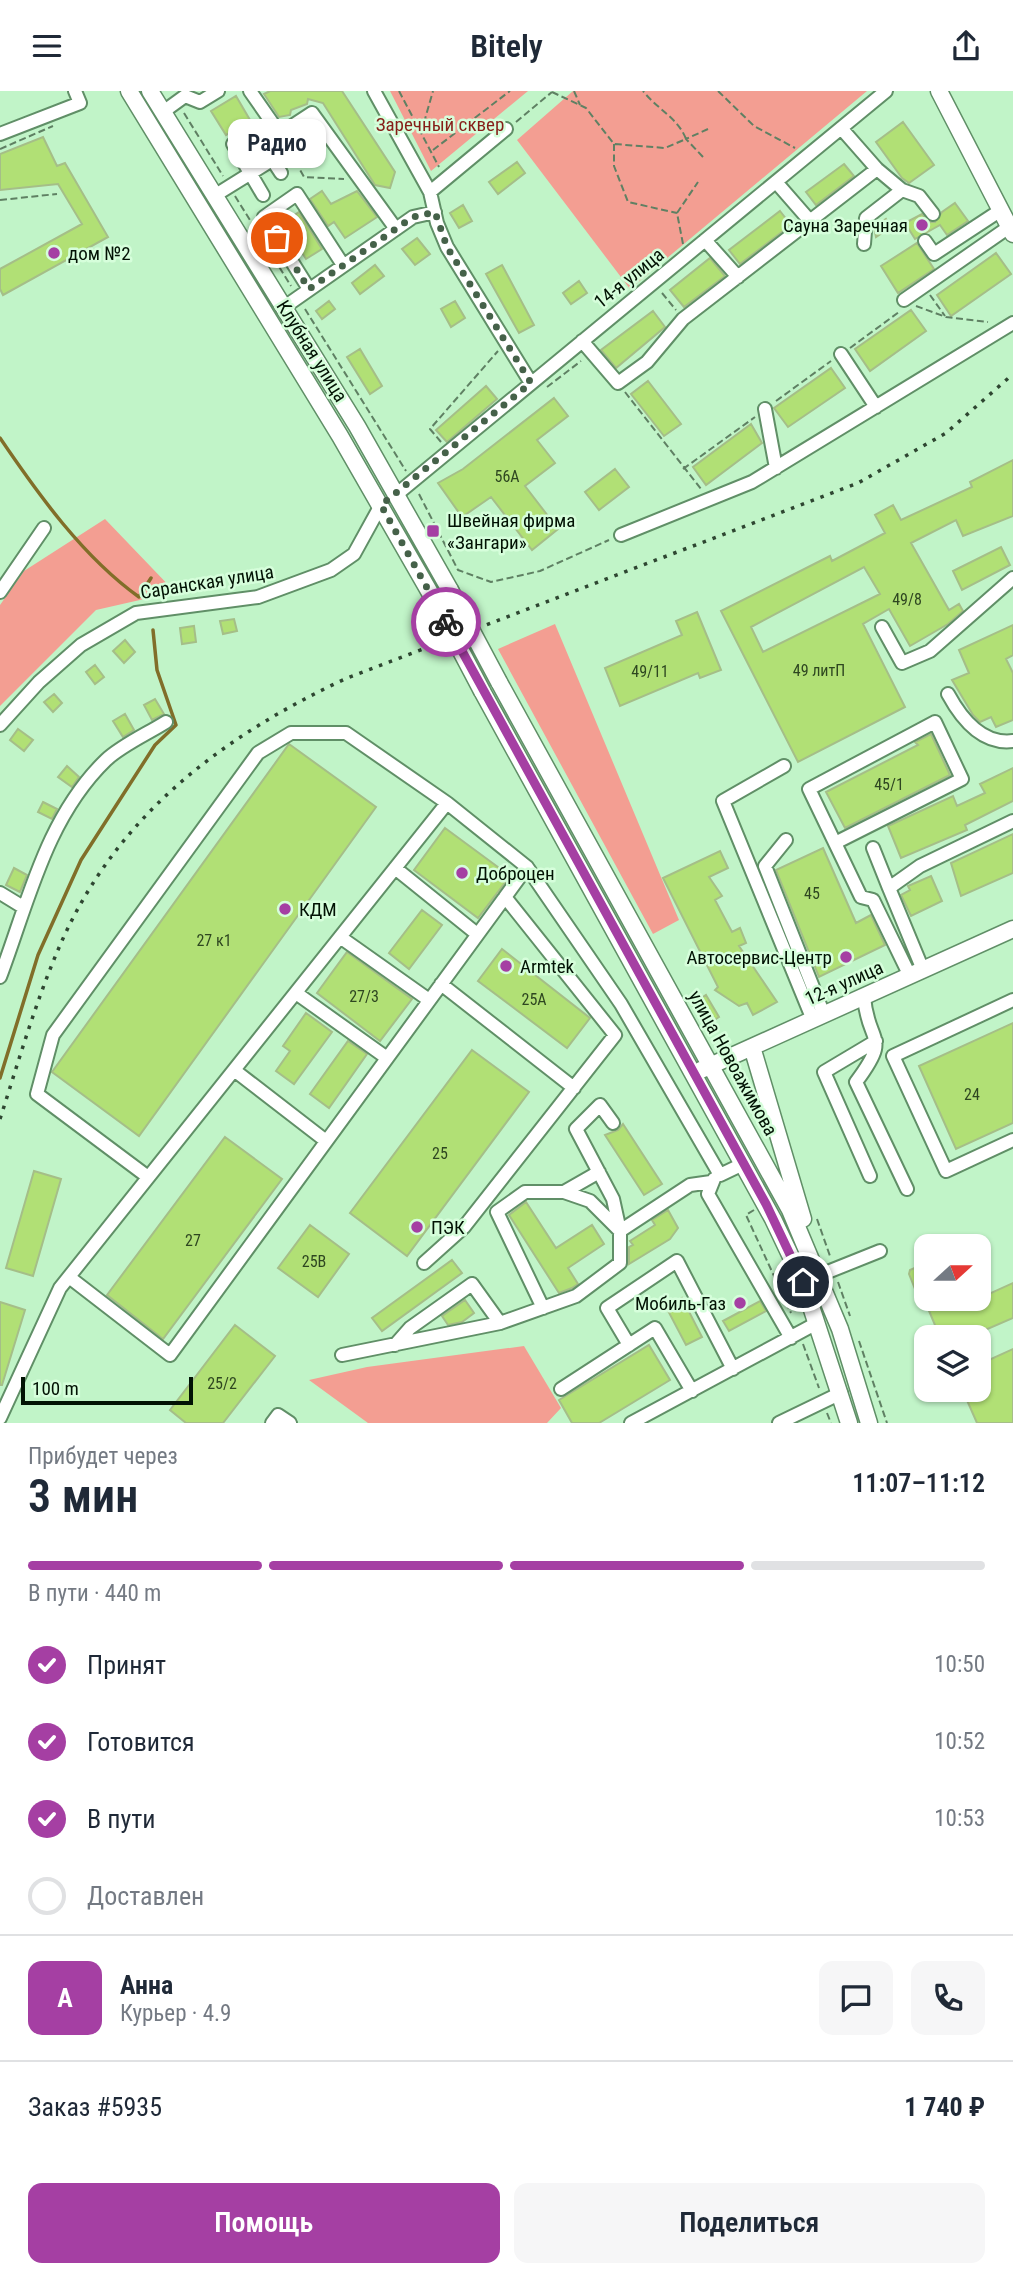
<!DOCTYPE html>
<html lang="ru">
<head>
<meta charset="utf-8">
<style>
	body { margin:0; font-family:"Roboto Condensed",sans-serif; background:#f6f6f7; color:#1f2937; height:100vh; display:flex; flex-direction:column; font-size:26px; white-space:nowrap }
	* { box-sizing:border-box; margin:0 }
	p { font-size:23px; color:#747a83 }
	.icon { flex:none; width:38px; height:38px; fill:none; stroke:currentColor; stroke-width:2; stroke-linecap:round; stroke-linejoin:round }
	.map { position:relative; height:1332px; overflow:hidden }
	.panel { display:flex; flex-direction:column; background:#fff; flex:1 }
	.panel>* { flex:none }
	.needle { width:46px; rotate:69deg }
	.fabs { position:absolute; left:914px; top:1143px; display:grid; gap:14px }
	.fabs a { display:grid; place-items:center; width:77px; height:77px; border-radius:14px; background:#fff; box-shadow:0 2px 5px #0004; font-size:35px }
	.scale { position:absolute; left:21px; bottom:18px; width:172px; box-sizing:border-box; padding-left:7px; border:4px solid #021204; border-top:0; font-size:19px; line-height:24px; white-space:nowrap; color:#021204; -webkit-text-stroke:5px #d6fedb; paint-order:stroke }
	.pin { position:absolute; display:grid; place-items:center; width:60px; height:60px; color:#fff; margin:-30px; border:4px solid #fff; border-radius:50%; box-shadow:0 2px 7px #0007 }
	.courier { position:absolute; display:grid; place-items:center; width:70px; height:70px; margin:-35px; border:5px solid #a53fa3; border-radius:50%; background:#fff; color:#222; box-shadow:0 2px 9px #0007 }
	.bubble { position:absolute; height:49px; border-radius:14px; background:#fff; box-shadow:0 2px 5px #0004; font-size:23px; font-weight:600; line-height:49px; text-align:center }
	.headline em { font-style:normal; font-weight:600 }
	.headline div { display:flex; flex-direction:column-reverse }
	.headline { display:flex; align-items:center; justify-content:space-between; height:119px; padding:0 28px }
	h1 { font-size:46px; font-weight:600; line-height:52px }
	.bar { display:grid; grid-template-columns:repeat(4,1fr); gap:10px 7px; align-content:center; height:84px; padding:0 28px }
	.bar i { height:9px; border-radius:5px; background:#e0e1e3 }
	.bar .current { background:#a53fa3 }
	.bar p { grid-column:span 4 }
	.line { display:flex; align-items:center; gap:18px; padding:0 28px; border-top:2px solid #e0e1e3 }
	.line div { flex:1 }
	.round { display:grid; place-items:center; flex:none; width:74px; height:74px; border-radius:14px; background:#f6f6f7 }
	ol { padding:0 28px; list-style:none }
	li { display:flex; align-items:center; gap:21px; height:77px }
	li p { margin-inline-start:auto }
	li .icon { padding:7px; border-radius:50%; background:#a53fa3; color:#fff; stroke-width:4 }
	li:last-child { color:#747a83 }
	li i { width:38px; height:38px; border:4px solid #e0e1e3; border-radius:50% }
	.cta { display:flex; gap:14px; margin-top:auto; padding:14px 28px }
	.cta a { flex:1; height:80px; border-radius:14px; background:#a53fa3; color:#fff; font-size:28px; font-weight:600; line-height:80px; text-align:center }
	.cta a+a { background:#f6f6f7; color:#1f2937 }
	header { display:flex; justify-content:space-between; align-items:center; height:91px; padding:0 28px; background:#fff; font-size:32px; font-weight:600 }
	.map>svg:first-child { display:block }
	.green { fill:#f39e92 }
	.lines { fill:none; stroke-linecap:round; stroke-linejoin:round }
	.stream { stroke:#816e29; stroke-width:3.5 }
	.building { fill:#b1e075; stroke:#a5be88; stroke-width:2; fill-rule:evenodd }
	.minor-casing { stroke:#608f67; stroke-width:16 }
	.major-casing { stroke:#608f67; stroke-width:19 }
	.path { stroke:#5f8063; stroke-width:2; stroke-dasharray:7 3.5; stroke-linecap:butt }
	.minor { stroke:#fff; stroke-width:12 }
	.major { stroke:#fff; stroke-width:16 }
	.rail { stroke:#2e4631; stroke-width:3.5; stroke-dasharray:3.5 7; stroke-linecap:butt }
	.major-bridge-casing { stroke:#608f67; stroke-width:19; stroke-linecap:butt }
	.major-bridge { stroke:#fff; stroke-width:16 }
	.done { stroke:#456149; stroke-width:7; stroke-dasharray:0 12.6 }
	.route { stroke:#a53fa3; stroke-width:9 }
	.poi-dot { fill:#a53fa3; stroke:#d6fedb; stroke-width:2.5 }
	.labels { text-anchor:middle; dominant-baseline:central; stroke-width:5; stroke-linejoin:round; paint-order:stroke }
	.number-label { font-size:16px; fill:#2e4620 }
	.park-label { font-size:19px; fill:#861e18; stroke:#d6fedb }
	.poi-label { font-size:19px; fill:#021204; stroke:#d6fedb; text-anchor:start }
	.street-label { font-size:19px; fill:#021204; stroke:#d6fedb }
</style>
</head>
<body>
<header><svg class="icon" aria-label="menu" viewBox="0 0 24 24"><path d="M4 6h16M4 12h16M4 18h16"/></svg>Bitely<svg class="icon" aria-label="share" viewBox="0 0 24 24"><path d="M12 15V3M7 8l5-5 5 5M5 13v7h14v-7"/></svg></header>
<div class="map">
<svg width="1013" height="1332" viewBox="0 0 1013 1332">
	<rect width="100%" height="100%" fill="#c1f4c8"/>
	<path class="green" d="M390,0H528L431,80Z
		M573,0H867L630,198L517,49Z
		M105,428L175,501L96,519L0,615V514L24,480Z
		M555,533L679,829L653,843L498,558Z
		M524,1255L561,1317L547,1332H368L309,1289L367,1276Z"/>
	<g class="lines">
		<path class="stream" d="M0,347C38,403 83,466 139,506L151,487
			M0,987L38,864L81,769L155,654L176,634L157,579L153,539"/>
	</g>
	<path class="building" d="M270,0H342L395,81L390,97L375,94L323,12L308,8L307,13L291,19L290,24L279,26L264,3Z
		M236,5L250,29L226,44L211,20Z
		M903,31L934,74L909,92L902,87L876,51Z
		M43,46L57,75L65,72L108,146L3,204L0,198V178L82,133L58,93L0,99V63Z
		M517,71L525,82L498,103L489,91Z
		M844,73L854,85L816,114L806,101Z
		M322,100L331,113L357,100L377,126L345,147L334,131L328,135L310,108Z
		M955,112L968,130L947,144L940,134L915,148L905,132L922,123L929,131H935L942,121Z
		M463,114L472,130L459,137L450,122Z
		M780,120L791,134L740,173L729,159Z
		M299,121L322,158L306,168L283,132Z
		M886,128L891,136L876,146L874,136Z
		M417,147L430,163L415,174L402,158Z
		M917,152L934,178L898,202L881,175Z
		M996,162L1011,183L951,225L937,204Z
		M710,167L725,185L684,216L670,199Z
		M375,174L384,185L360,203L352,192Z
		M502,174L534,234L519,242L486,183Z
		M579,190L587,202L571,213L563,202Z
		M329,210L335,218L322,228L316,220Z
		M455,210L465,227L451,236L441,218Z
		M911,219L926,240L870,280L855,258Z
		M653,220L665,236L616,277L601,259Z
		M360,258L382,295L370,303L347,266Z
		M831,277L845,297L788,336L774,317Z
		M648,290L681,333L664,345L631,303Z
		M486,295L497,308L447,351L436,339Z
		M554,307L568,325L537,349L555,372L525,395L558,438L532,459L491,406L462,426L438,392L463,378Z
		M751,333L762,352L706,394L693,376Z
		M1013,369V425L963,445L956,429L911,452L949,519L959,513L963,520L948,533L910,555L889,518L863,533L905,616L798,671L721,520L830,465L832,470L885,442L875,424L893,414L901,429L972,396L970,391ZM864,476L880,503L763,561L751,536Z
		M615,378L629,396L599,419L585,401Z
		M1001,456L1010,474L962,499L953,480Z
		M697,521L721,579L700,587L698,582L620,615L605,577L682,544L676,530Z
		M234,528L237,540L223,543L220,530Z
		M1013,534V564L1006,568L1013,582V629L996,636L991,626L980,631L973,624L952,589L969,582L959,559Z
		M194,535L196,551L182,553L180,537Z
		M125,549L135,561L124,572L113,560Z
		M95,574L104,586L95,593L86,581Z
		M54,603L62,612L53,621L44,611Z
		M155,608L164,623L152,629L144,614Z
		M125,623L134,639L123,646L113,630Z
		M18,638L33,649L24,660L10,649Z
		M931,643L950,684L845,737L826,701L918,654L915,651Z
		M289,653L376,716L139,1045L52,981Z
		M67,675L79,686L72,696L58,686Z
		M1013,677V710L965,734L967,739L901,767L888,735L953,705L957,715L985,702L980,693Z
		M43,711L57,718L52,728L38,721Z
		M445,737L510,785L478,827L414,779Z
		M1013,743V782L961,805L951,772Z
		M823,757L856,832L871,824L885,854L819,886L776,779Z
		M720,760L728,777L709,786L722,805L715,809L732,841L740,837L746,852L739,855L777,911L753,924L747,912L739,915L715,899L718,896L663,787Z
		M14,777L27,784L20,801L6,794Z
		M931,785L942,810L911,825L901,804L910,799L908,795Z
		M422,819L442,834L409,878L389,862Z
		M502,858L590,927L567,957L478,890Z
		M347,861L412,908L380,950L317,902Z
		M706,904L719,926L705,935L692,913Z
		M306,922L332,941L294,993L276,980L290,960L283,955Z
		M1013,932V1032L956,1058L919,975Z
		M348,950L367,963L329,1017L310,1003Z
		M472,959L529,1001L407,1165L350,1122Z
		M623,1033L662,1093L644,1104L605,1044L618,1039Z
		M225,1046L282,1088L163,1248L107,1204Z
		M34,1080L61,1088L33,1185L6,1177Z
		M526,1111L556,1157L592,1134L604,1153L568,1177L578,1193L572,1197L559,1202L509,1124Z
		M668,1119L678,1137L670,1148L629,1173V1156L633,1154L630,1150L655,1134L652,1129Z
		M310,1134L349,1163L318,1206L278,1177Z
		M452,1169L462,1182L382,1240L372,1227Z
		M926,1172V1199L917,1203L909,1183L910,1179Z
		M1013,1192V1227L969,1246H940L924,1208H978Z
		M682,1207L702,1246L686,1254L666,1216Z
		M465,1209L474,1222L462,1231L448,1234L442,1225Z
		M760,1210L766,1220L729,1240L723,1230Z
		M0,1211L25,1219L2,1294H0Z
		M235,1234L275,1265L223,1332H186L170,1319Z
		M649,1254L670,1289L599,1332H572L559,1309Z
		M1013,1258V1332H977L962,1298H978V1274Z"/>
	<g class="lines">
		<g class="minor-casing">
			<path id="minor" d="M250,0L280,43L312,22L396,138
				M374,0L430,101L437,132L447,156L531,292
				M163,21L185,5L200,11L218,0
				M841,37L877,78L902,99L919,105L933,123
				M0,43L80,12L75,0
				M776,91L810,130
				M430,101L506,38
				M263,104L233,53L254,41L281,82
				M214,105L272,69
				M705,149L738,186
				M925,150L934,163L1001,119
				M864,153L866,127L902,99
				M309,198L264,126L297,103L343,174
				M904,209L1009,136
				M283,217L413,126L435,121
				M582,250L618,292L647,271L683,228L877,78
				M841,263L876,316
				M765,318L776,377
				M397,403L886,0
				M621,444L752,391L1013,232
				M0,501L44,437
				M882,536L902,572L930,560L1013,487
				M948,603C961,627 982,654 1013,650
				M0,634L39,591L81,554L136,522L258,506L331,479L354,463L381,414
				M784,675L723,710L813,929
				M786,749L765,775L824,924
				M835,752L962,688L935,631L809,698L861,806L873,809L910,885
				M873,757L889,797
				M395,777L477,843
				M0,802L23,816
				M340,846L429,909
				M923,879L889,797L920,775L1013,730
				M0,886C28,812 46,727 106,669C122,654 147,643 166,631
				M441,893L574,997
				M296,902L387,967
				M864,906C868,954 892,943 856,991L907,1098
				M1013,909L893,965L946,1080L1013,1049
				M234,979L326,1050
				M613,1032L600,1014L576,1038L613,1108L620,1140
				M870,1085L824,981L876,950
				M148,1086L37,1003L53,944L258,662L291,642H346L447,712L527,776L621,913L720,1084L743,1073
				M714,1088L708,1103L791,1247
				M564,1101L599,1081
				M424,1172L464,1136L615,944L505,806
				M820,1184L880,1160
				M69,1186L170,1264L527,776
				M543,1217L497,1121L525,1101H564L590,1110L620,1140
				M395,1254L410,1237L472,1193L500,1232
				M629,1254L607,1217L677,1170L733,1278
				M342,1264L500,1232L576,1205L620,1172V1140L690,1094L711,1091
				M561,1298L655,1237L692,1300
				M0,1327L60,1197L447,712
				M272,1332L278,1324L290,1332
				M631,1332L817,1232
				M779,1332L841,1302"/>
		</g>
		<g class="major-casing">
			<path id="major" d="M129,0L340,345L433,507
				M150,0L357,335L450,499
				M939,0L1013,143
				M499,591L790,1119L840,1238L869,1332
				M482,600L773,1128L803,1191L849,1332
				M752,956L803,1128
				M701,979L1013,838"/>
		</g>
		<path class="path" d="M399,0L439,76
			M574,0L580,14
			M718,0L754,35L795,57
			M552,1L586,17L614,53L665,57L686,48C678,27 657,18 643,0
			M184,22L223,85
			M516,31L552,1
			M421,42L433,0
			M285,52L304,86L344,88
			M614,53V75L628,111L677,122
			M0,58L53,35
			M433,59L510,0
			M703,66L686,48L708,38
			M235,105L291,195
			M0,109L57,103
			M683,153L677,122L698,91
			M662,202L676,219
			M930,204L945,225
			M916,215L946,226L988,231
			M305,218L406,380
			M850,257L899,221
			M547,296L581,270
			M625,301L701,398
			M776,310L831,270
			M441,351L430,338L498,260
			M683,378L755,326
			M419,403L458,479L491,491L540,480L609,449
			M754,1119L746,1124L791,1222
			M817,1128L830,1165
			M838,1191L850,1225
			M859,1250L887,1332
			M803,1253L819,1297
			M827,1322L831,1332"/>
		<use href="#minor" class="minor"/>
		<use href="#major" class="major"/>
		<path class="rail" d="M0,1028C19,969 36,909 61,852C118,723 223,645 347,587L858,392L946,342L1013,283"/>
		<g class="major-bridge-casing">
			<path id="major-bridge" d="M450,499L499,591
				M433,507L482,600"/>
		</g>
		<use href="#major-bridge" class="major-bridge"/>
	</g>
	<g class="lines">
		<path class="done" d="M277,147L309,198L413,126L435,121L447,156L531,292L381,414L446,531"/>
		<path class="route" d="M446,531L766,1113L803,1191"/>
	</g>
	<g class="poi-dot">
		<circle cx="922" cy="134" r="7"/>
		<circle cx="54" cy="162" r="7"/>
		<rect x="426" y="433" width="14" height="14" rx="3.5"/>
		<circle cx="462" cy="782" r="7"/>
		<circle cx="285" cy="818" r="7"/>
		<circle cx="846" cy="866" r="7"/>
		<circle cx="506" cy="875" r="7"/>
		<circle cx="417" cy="1136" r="7"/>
		<circle cx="740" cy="1212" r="7"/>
	</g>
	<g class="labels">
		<g class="number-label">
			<text x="507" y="385">56А</text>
			<text x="907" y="508">49/8</text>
			<text x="819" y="579">49 литП</text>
			<text x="650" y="580">49/11</text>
			<text x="889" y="693">45/1</text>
			<text x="812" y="802">45</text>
			<text x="214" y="849">27 к1</text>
			<text x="364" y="905">27/3</text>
			<text x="534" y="908">25А</text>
			<text x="972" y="1003">24</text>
			<text x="440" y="1062">25</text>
			<text x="193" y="1149">27</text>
			<text x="314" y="1170">25В</text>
			<text x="222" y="1292">25/2</text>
		</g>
		<g class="park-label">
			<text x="440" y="33">Заречный сквер</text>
		</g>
		<g class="poi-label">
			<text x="908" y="134" text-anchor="end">Сауна Заречная</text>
			<text x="68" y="162">дом №2</text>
			<text x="447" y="429">Швейная фирма<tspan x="447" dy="22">«Зангари»</tspan></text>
			<text x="476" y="782">Доброцен</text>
			<text x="299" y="818">КДМ</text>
			<text x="832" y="866" text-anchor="end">Автосервис-Центр</text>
			<text x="520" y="875">Armtek</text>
			<text x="431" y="1136">ПЭК</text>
			<text x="726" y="1212" text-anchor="end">Мобиль-Газ</text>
		</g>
		<g class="street-label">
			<text transform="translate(629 187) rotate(-39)">14-я улица</text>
			<text transform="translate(312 260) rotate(58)">Клубная улица</text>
			<text transform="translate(207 491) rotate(-9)">Саранская улица</text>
			<text transform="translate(844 892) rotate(-24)">12-я улица</text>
			<text transform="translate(733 972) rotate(61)">улица Новоажимова</text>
		</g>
	</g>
</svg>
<div class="fabs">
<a><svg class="needle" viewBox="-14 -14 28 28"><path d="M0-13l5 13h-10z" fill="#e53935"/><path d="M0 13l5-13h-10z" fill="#747a83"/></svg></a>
<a><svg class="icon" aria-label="layers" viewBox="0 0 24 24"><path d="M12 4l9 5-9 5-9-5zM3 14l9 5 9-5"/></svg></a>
</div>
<div class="scale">100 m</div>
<div class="pin" style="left:277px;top:147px;background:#ea580c"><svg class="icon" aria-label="bag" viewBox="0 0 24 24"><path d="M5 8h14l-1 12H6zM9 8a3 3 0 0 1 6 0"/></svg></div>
<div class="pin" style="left:803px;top:1191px;background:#1f2937"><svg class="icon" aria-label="home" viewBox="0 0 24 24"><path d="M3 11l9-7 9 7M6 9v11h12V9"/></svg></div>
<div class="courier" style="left:446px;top:531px"><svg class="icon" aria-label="bike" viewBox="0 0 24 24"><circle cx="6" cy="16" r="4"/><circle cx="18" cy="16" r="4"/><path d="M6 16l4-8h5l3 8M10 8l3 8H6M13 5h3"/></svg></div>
<div class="bubble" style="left:228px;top:28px;width:98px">Радио</div>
</div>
<section class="panel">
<div class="headline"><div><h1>3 мин</h1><p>Прибудет через</p></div><em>11:07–11:12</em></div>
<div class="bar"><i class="current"></i><i class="current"></i><i class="current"></i><i></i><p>В пути · 440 m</p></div>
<ol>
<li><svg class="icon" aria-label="check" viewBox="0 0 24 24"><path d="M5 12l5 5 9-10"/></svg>Принят<p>10:50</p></li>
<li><svg class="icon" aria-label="check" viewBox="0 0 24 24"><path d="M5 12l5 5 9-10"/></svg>Готовится<p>10:52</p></li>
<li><svg class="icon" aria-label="check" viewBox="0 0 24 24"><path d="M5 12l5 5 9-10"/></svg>В пути<p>10:53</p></li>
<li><i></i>Доставлен</li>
</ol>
<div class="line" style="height:126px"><b class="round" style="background:#a53fa3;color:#fff">А</b><div><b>Анна</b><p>Курьер · 4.9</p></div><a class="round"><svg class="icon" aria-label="chat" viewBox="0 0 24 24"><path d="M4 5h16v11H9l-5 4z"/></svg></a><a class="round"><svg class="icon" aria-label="phone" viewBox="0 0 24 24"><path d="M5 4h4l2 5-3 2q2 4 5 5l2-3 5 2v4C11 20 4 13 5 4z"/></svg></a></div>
<div class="line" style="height:91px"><div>Заказ #5935</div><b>1 740 ₽</b></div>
<div class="cta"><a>Помощь</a><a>Поделиться</a></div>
</section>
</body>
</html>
